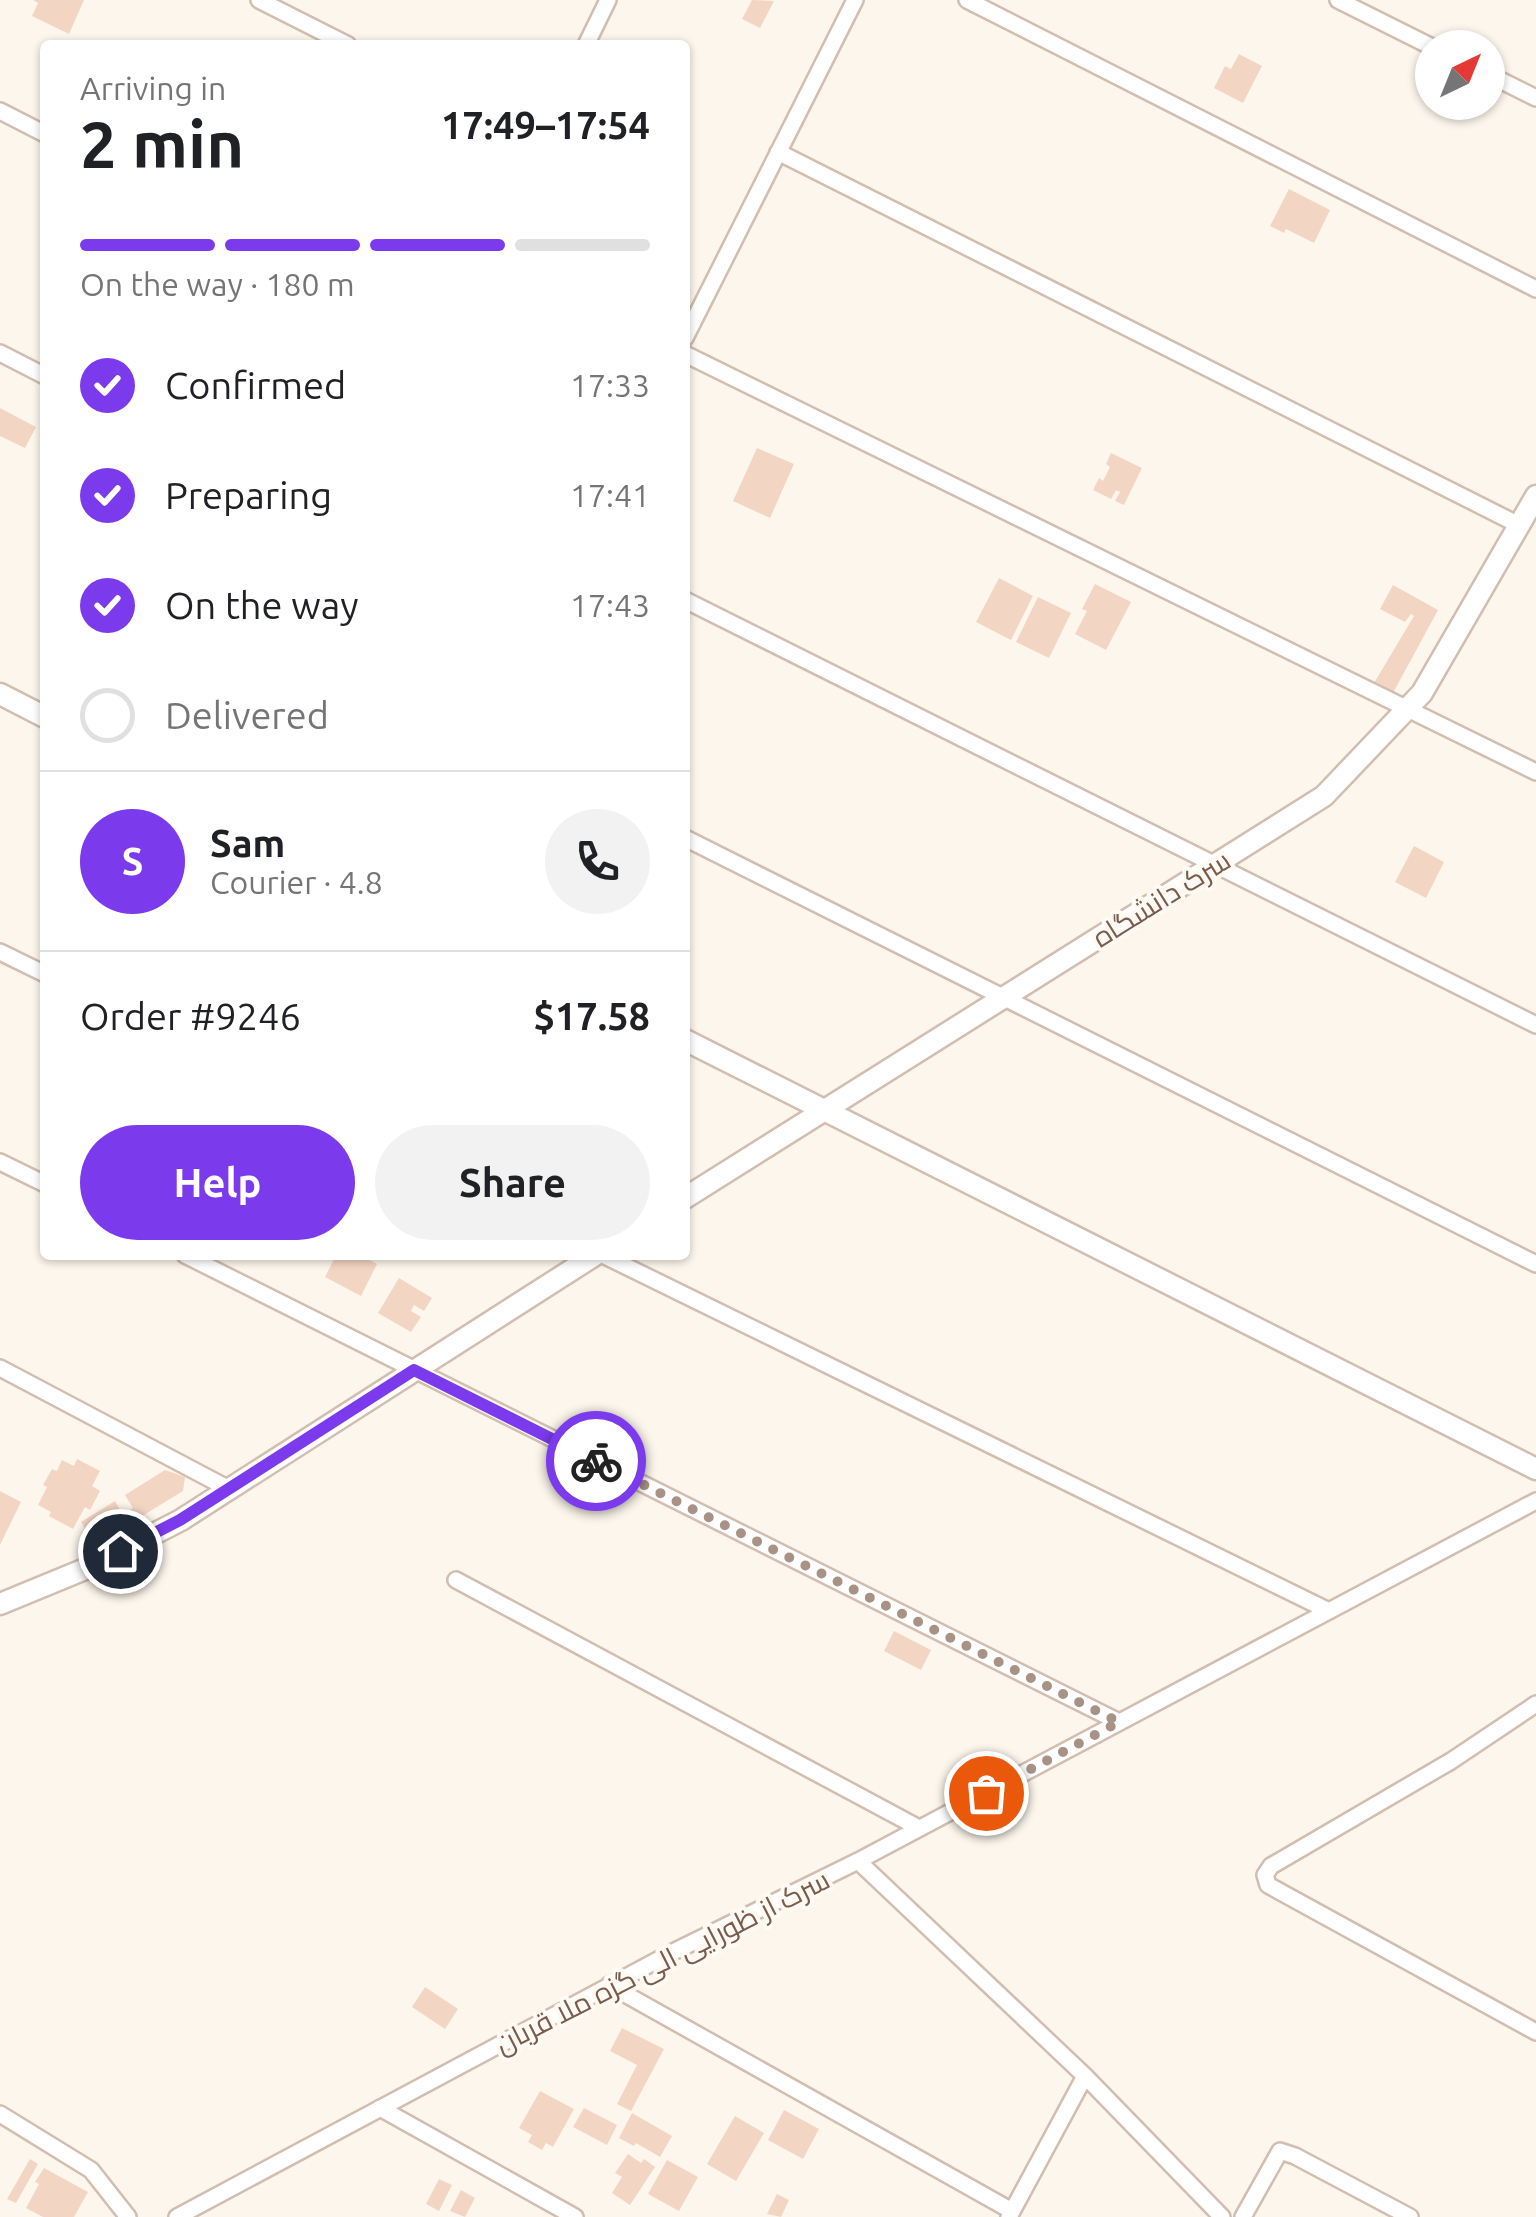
<!DOCTYPE html>
<html lang="en">
<head>
<meta charset="utf-8">
<style>
	body { margin:0; font-family:Ubuntu,Cairo,sans-serif; background:#f2f2f2; color:#202124; height:100vh; display:flex; flex-direction:column; font-size:38px; white-space:nowrap }
	* { box-sizing:border-box; margin:0 }
	p { font-size:32px; color:#757577 }
	.icon { flex:none; width:55px; height:55px; fill:none; stroke:currentColor; stroke-width:2; stroke-linecap:round; stroke-linejoin:round }
	.map { position:relative; flex:1; overflow:hidden }
	.panel { position:absolute; left:40px; top:40px; width:650px; height:1220px; display:flex; flex-direction:column; background:#fff; border-radius:10px; box-shadow:0 2px 8px #0004 }
	.panel>* { flex:none }
	.needle { width:65px; rotate:43deg }
	.tools { position:absolute; left:1415px; top:30px; display:grid; gap:20px }
	.tools a { display:grid; place-items:center; width:90px; height:90px; border-radius:50%; background:#fff; box-shadow:0 2px 8px #0004; font-size:50px }
	.pin { position:absolute; display:grid; place-items:center; width:85px; height:85px; color:#fff; margin:-42px; border:5px solid #fff; border-radius:50%; box-shadow:0 2px 10px #0007 }
	.courier { position:absolute; display:grid; place-items:center; width:100px; height:100px; margin:-50px; border:8px solid #7c3aed; border-radius:50%; background:#fff; color:#222; box-shadow:0 2px 12px #0007 }
	.head em { font-style:normal; font-weight:600 }
	.head div { display:flex; flex-direction:column-reverse }
	.head { display:flex; align-items:center; justify-content:space-between; height:170px; padding:0 40px }
	h1 { font-size:65px; font-weight:600; line-height:75px }
	.bar { display:grid; grid-template-columns:repeat(4,1fr); gap:15px 10px; align-content:center; height:120px; padding:0 40px }
	.bar i { height:12px; border-radius:8px; background:#e0e0e0 }
	.bar .current { background:#7c3aed }
	.bar p { grid-column:span 4 }
	.line { display:flex; align-items:center; gap:25px; padding:0 40px; border-top:2px solid #e0e0e0 }
	.line div { flex:1 }
	.round { display:grid; place-items:center; flex:none; width:105px; height:105px; border-radius:52px; background:#f2f2f2 }
	ol { padding:0 40px; list-style:none }
	li { display:flex; align-items:center; gap:30px; height:110px }
	li p { margin-inline-start:auto }
	li .icon { padding:10px; border-radius:50%; background:#7c3aed; color:#fff; stroke-width:4 }
	li:last-child { color:#757577 }
	li i { width:55px; height:55px; border:5px solid #e0e0e0; border-radius:50% }
	.cta { display:flex; gap:20px; margin-top:auto; padding:20px 40px }
	.cta a { flex:1; height:115px; border-radius:60px; background:#7c3aed; color:#fff; font-size:40px; font-weight:600; line-height:115px; text-align:center }
	.cta a+a { background:#f2f2f2; color:#202124 }
	.map>svg:first-child { display:block }
	.building { fill:#f3d5c3 }
	.lines { fill:none; stroke-linecap:round; stroke-linejoin:round }
	.minor-casing { stroke:#d1beb0; stroke-width:20 }
	.tertiary-casing { stroke:#d1beb0; stroke-width:25 }
	.minor { stroke:#fff; stroke-width:15 }
	.tertiary { stroke:#fff; stroke-width:20 }
	.done { stroke:#a89285; stroke-width:10; stroke-dasharray:0 18 }
	.route { stroke:#7c3aed; stroke-width:12 }
	.labels { text-anchor:middle; dominant-baseline:central; stroke-width:8; stroke-linejoin:round; paint-order:stroke }
	.street-label { font-size:28px; fill:#7a5c4d; stroke:#fffaf3 }
</style>
</head>
<body>
<div class="map">
<svg width="1536" height="2217" viewBox="0 0 1536 2217">
	<rect width="100%" height="100%" fill="#fdf6ec"/>
	<path class="building" d="M33,0H84L69,34L32,16L38,3Z
		M752,0L774,1L760,28L742,19Z
		M1239,54L1262,66L1243,103L1214,88L1225,66L1231,69Z
		M1289,189L1330,210L1314,243L1286,229L1284,233L1270,226Z
		M0,408L36,427L25,448L0,436Z
		M757,448L794,464L770,518L733,501Z
		M1111,453L1142,468L1124,505L1115,501L1120,492L1116,490L1111,499L1093,490L1099,478L1103,481L1110,467L1106,464Z
		M999,578L1033,596L1011,640L976,622Z
		M1095,584L1131,602L1106,650L1075,634L1087,611L1082,609Z
		M1393,585L1438,610L1393,693L1374,683L1414,616L1411,614L1405,622L1380,609Z
		M1038,597L1071,613L1049,658L1016,642Z
		M1414,846L1444,862L1426,898L1395,882Z
		M336,1255H360L377,1264L361,1296L325,1277Z
		M399,1278L432,1298L424,1311L414,1305L411,1311L421,1317L411,1332L378,1313Z
		M77,1459L100,1471L92,1486L100,1491L90,1510L85,1507L73,1529L49,1516L51,1512L38,1505L47,1487L43,1485L52,1469L57,1471L62,1460L74,1466Z
		M165,1470L185,1477L183,1491L95,1545L81,1522L115,1501L123,1515L133,1508L125,1495Z
		M0,1491L21,1502L0,1545Z
		M894,1631L931,1650L921,1670L884,1651Z
		M425,1987L458,2009L445,2029L412,2007Z
		M622,2028L664,2049L631,2111L617,2104L637,2065L610,2051Z
		M540,2091L574,2109L553,2147L546,2143L542,2150L528,2142L532,2135L519,2128Z
		M584,2108L617,2125L607,2145L573,2127Z
		M784,2110L819,2129L803,2159L768,2140Z
		M632,2113L672,2136L660,2157L636,2143L634,2146L619,2138Z
		M735,2116L764,2133L736,2181L707,2164Z
		M628,2154L641,2163L644,2159L655,2167L630,2205L612,2193L622,2177L615,2173Z
		M30,2159L38,2164L16,2203L7,2199Z
		M667,2160L698,2177L679,2211L648,2194Z
		M44,2168L88,2192L74,2217H43L26,2208L39,2184L35,2182Z
		M439,2179L452,2185L439,2211L426,2204Z
		M461,2190L475,2198L465,2217L450,2211Z
		M777,2194L789,2200L781,2217L767,2214Z"/>
	<g class="lines">
		<g class="minor-casing">
			<path id="minor" d="M259,0L348,45
				M967,0L1536,289
				M1338,0L1434,48
				M586,45L608,0
				M1488,74L1536,98
				M0,111L45,134
				M778,152L1519,525
				M685,338L855,0
				M0,353L45,376
				M685,354L1536,772
				M685,600L1536,1025
				M685,838L1536,1264
				M0,952L45,974
				M0,1162L45,1184
				M185,1255L1119,1722
				M603,1255L1329,1611
				M0,1368L229,1489
				M456,1580L919,1828
				M1536,1704L1451,1761L1271,1866L1265,1875L1268,1885L1536,2032
				M858,1861L1085,2076L1222,2217
				M609,1985L1012,2211
				M380,2108L575,2217
				M0,2114L91,2170L128,2217
				M177,2217L667,1955L858,1861L1536,1501
				M1009,2217L1085,2076
				M1243,2217L1280,2151L1295,2156L1410,2217"/>
		</g>
		<g class="tertiary-casing">
			<path id="tertiary" d="M0,694L45,717
				M685,1040L1536,1469
				M685,1198L1324,796L1422,693L1536,496
				M0,1604L90,1567L181,1520L595,1255"/>
		</g>
		<use href="#minor" class="minor"/>
		<use href="#tertiary" class="tertiary"/>
	</g>
	<g class="lines">
		<path class="done" d="M596,1461L1119,1722L986,1793"/>
		<path class="route" d="M120,1551L180,1520L414,1370L596,1461"/>
	</g>
	<g class="labels">
		<g class="street-label">
			<text transform="translate(1161 898) rotate(-32)">سرک دانشگاه</text>
			<text transform="translate(662 1961) rotate(-27)">سرک از ظورایی الی گزه ملا قربان</text>
		</g>
	</g>
</svg>
<div class="tools">
<a><svg class="needle" viewBox="-14 -14 28 28"><path d="M0-13l5 13h-10z" fill="#e53935"/><path d="M0 13l5-13h-10z" fill="#757577"/></svg></a>
</div>
<div class="pin" style="left:986px;top:1793px;background:#ea580c"><svg class="icon" aria-label="bag" viewBox="0 0 24 24"><path d="M5 8h14l-1 12H6zM9 8a3 3 0 0 1 6 0"/></svg></div>
<div class="pin" style="left:120px;top:1551px;background:#1f2937"><svg class="icon" aria-label="home" viewBox="0 0 24 24"><path d="M3 11l9-7 9 7M6 9v11h12V9"/></svg></div>
<div class="courier" style="left:596px;top:1461px"><svg class="icon" aria-label="bike" viewBox="0 0 24 24"><circle cx="6" cy="16" r="4"/><circle cx="18" cy="16" r="4"/><path d="M6 16l4-8h5l3 8M10 8l3 8H6M13 5h3"/></svg></div>
<section class="panel">
<div class="head"><div><h1>2 min</h1><p>Arriving in</p></div><em>17:49–17:54</em></div>
<div class="bar"><i class="current"></i><i class="current"></i><i class="current"></i><i></i><p>On the way · 180 m</p></div>
<ol>
<li><svg class="icon" aria-label="check" viewBox="0 0 24 24"><path d="M5 12l5 5 9-10"/></svg>Confirmed<p>17:33</p></li>
<li><svg class="icon" aria-label="check" viewBox="0 0 24 24"><path d="M5 12l5 5 9-10"/></svg>Preparing<p>17:41</p></li>
<li><svg class="icon" aria-label="check" viewBox="0 0 24 24"><path d="M5 12l5 5 9-10"/></svg>On the way<p>17:43</p></li>
<li><i></i>Delivered</li>
</ol>
<div class="line" style="height:180px"><b class="round" style="background:#7c3aed;color:#fff">S</b><div><b>Sam</b><p>Courier · 4.8</p></div><a class="round"><svg class="icon" aria-label="phone" viewBox="0 0 24 24"><path d="M5 4h4l2 5-3 2q2 4 5 5l2-3 5 2v4C11 20 4 13 5 4z"/></svg></a></div>
<div class="line" style="height:130px"><div>Order #9246</div><b>$17.58</b></div>
<div class="cta"><a>Help</a><a>Share</a></div>
</section>
</div>
</body>
</html>
